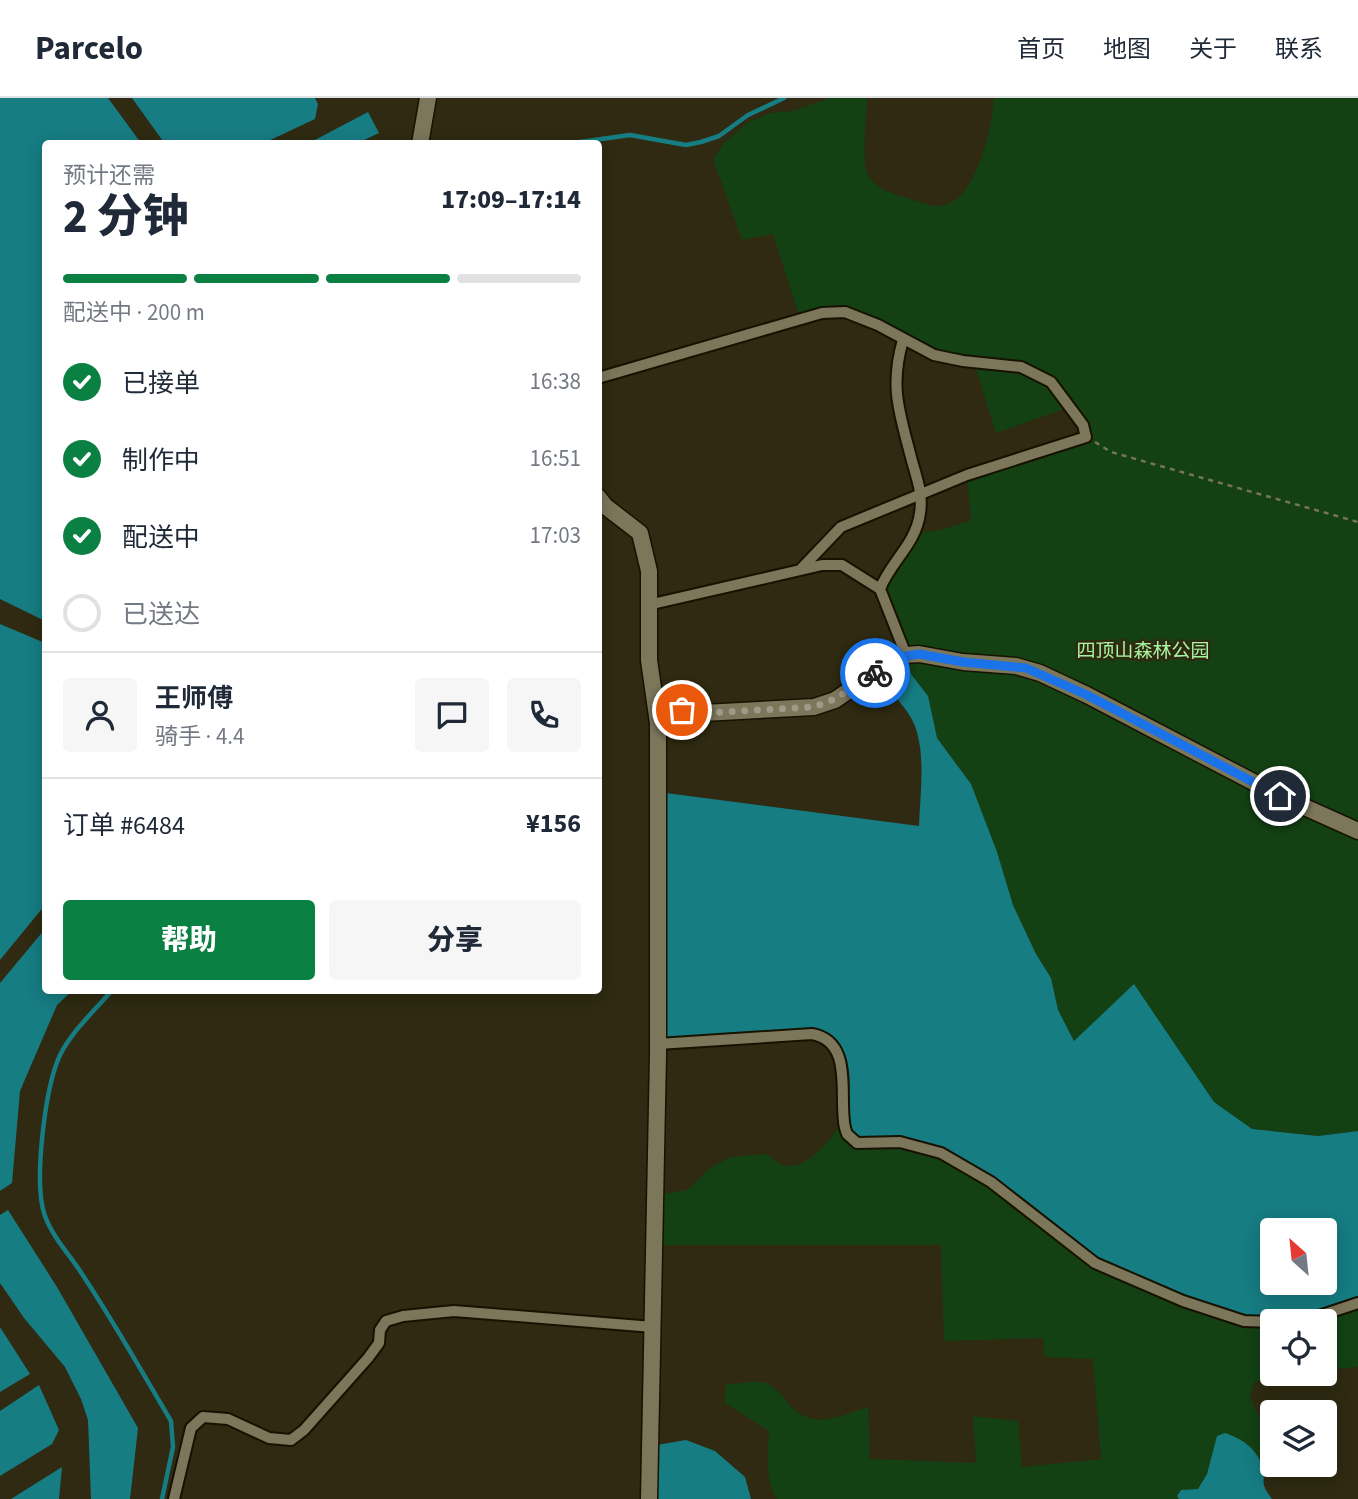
<!DOCTYPE html>
<html lang="zh">
<head>
<meta charset="utf-8">
<style>
	body { margin:0; font-family:"Source Sans 3","Noto Sans SC",sans-serif; background:#f6f6f7; color:#1f2937; height:100vh; display:flex; flex-direction:column; font-size:26px; white-space:nowrap }
	* { box-sizing:border-box; margin:0 }
	p { font-size:23px; color:#747a83 }
	.icon { flex:none; width:38px; height:38px; fill:none; stroke:currentColor; stroke-width:2; stroke-linecap:round; stroke-linejoin:round }
	.map { position:relative; flex:1; overflow:hidden }
	.details { position:absolute; left:42px; top:42px; width:560px; height:854px; display:flex; flex-direction:column; background:#fff; border-radius:7px; box-shadow:0 4px 18px #0003 }
	.details>* { flex:none }
	.needle { width:46px; rotate:333deg }
	.fabs { position:absolute; left:1260px; top:1120px; display:grid; gap:14px }
	.fabs a { display:grid; place-items:center; width:77px; height:77px; border-radius:7px; background:#fff; box-shadow:0 4px 18px #0003; font-size:35px }
	.pin { position:absolute; display:grid; place-items:center; width:60px; height:60px; color:#fff; margin:-30px; border:4px solid #fff; border-radius:50%; box-shadow:0 2px 7px #0007 }
	.courier { position:absolute; display:grid; place-items:center; width:70px; height:70px; margin:-35px; border:5px solid #1a73e8; border-radius:50%; background:#fff; color:#222; box-shadow:0 2px 9px #0007 }
	.summary em { font-style:normal; font-weight:800 }
	.summary div { display:flex; flex-direction:column-reverse }
	.summary { display:flex; align-items:center; justify-content:space-between; height:119px; padding:0 21px }
	h1 { font-size:46px; font-weight:800; line-height:52px }
	.bar { display:grid; grid-template-columns:repeat(4,1fr); gap:10px 7px; align-content:center; height:84px; padding:0 21px }
	.bar i { height:9px; border-radius:5px; background:#e0e1e3 }
	.bar .selected { background:#0b8043 }
	.bar p { grid-column:span 4 }
	.line { display:flex; align-items:center; gap:18px; padding:0 21px; border-top:2px solid #e0e1e3 }
	.line div { flex:1 }
	.round { display:grid; place-items:center; flex:none; width:74px; height:74px; border-radius:7px; background:#f6f6f7 }
	ol { padding:0 21px; list-style:none }
	li { display:flex; align-items:center; gap:21px; height:77px }
	li p { margin-inline-start:auto }
	li .icon { padding:7px; border-radius:50%; background:#0b8043; color:#fff; stroke-width:4 }
	li:last-child { color:#747a83 }
	li i { width:38px; height:38px; border:4px solid #e0e1e3; border-radius:50% }
	.button { display:flex; gap:14px; margin-top:auto; padding:14px 21px }
	.button a { flex:1; height:80px; border-radius:7px; background:#0b8043; color:#fff; font-size:28px; font-weight:800; line-height:80px; text-align:center }
	.button a+a { background:#f6f6f7; color:#1f2937 }
	header { display:flex; align-items:center; gap:42px; box-sizing:border-box; height:98px; padding:0 35px; background:#fff; border-bottom:2px solid #e0e1e3 }
	header strong { font-size:33px }
	nav { display:flex; gap:38px; margin-inline-start:auto; font-size:24px }
	.map>svg:first-child { display:block }
	.green { fill:#134114 }
	.water { fill:#167d83; fill-rule:evenodd }
	.lines { fill:none; stroke-linecap:round; stroke-linejoin:round }
	.stream { stroke:#167d83; stroke-width:4.5 }
	.street-casing { stroke:#171200; stroke-width:14 }
	.secondary-casing { stroke:#171200; stroke-width:19 }
	.path { stroke:#77735e; stroke-width:2.5; stroke-dasharray:5 5; stroke-linecap:butt }
	.street { stroke:#7c765b; stroke-width:10 }
	.secondary { stroke:#7c765b; stroke-width:16 }
	.done { stroke:#9e9a87; stroke-width:7; stroke-dasharray:0 12.6 }
	.route { stroke:#1a73e8; stroke-width:9 }
	.labels { text-anchor:middle; dominant-baseline:central; stroke-width:5; stroke-linejoin:round; paint-order:stroke }
	.park-label { font-size:19px; fill:#a5f6a1; stroke:#2f2a11 }
</style>
</head>
<body>
<header>
<strong>Parcelo</strong>
<nav><a>首页</a><a>地图</a><a>关于</a><a>联系</a></nav>
</header>
<div class="map">
<svg width="1358" height="1401" viewBox="0 0 1358 1401">
	<rect width="100%" height="100%" fill="#2f2a11"/>
	<path class="green" d="M830,0H867C866,16 862,62 867,75C874,90 893,96 907,100C916,103 929,108 939,108C976,107 992,29 994,0H1358V1033L1318,1038L1252,1031L1214,1004L1134,887L1075,944L1058,912L1051,880L1036,856L1013,807L997,754L971,686L937,640L928,598L911,576L880,491L915,436L944,431L971,422L967,377L1086,339L1070,309L996,335L974,264L934,257L845,214L800,221L773,136L742,142L713,61L725,44L747,25L770,15L793,13Z
		M843,1023L920,1049L1272,1224V1276H1289L1254,1284L1250,1300L1272,1344V1367H1284L1287,1372L1262,1368L1248,1346L1214,1347C1214,1364 1207,1377 1198,1391L1181,1392L1177,1398L1179,1401H777C764,1382 768,1356 769,1333L725,1305L726,1286C738,1286 755,1282 766,1285C774,1288 782,1297 787,1304C812,1334 835,1319 868,1309L870,1361L976,1365L973,1318L1018,1323L1022,1369L1101,1361L1093,1261L1044,1259L1043,1240L944,1243L941,1147H655V1097L688,1092L710,1070L730,1059L767,1056C771,1059 776,1064 781,1066C805,1077 832,1039 843,1023Z
		M1358,1205V1269L1325,1272V1223H1281Z"/>
	<path class="water" d="M0,0H108L141,45L46,46L45,523L0,501Z
		M132,0H315L318,6L315,21L264,45L165,46Z
		M368,14L379,35L358,45H309Z
		M0,526L45,545V807L0,862Z
		M906,557L911,576L928,598L937,640L971,686L997,754L1013,807L1036,856L1051,880L1058,912L1074,943L1134,886L1214,1004L1252,1031L1318,1038L1358,1033V1205L1281,1223H1244L1095,1165L1028,1112L941,1055L851,1040L841,969L821,938L658,946V694L919,728C920,696 926,659 915,628C908,609 887,591 873,576ZM1272,1132H1325V1185H1272Z
		M45,831L46,892L72,893L57,907L20,993L12,1085L0,1093V885Z
		M8,1112L57,1189L138,1330L130,1401H91L88,1322L81,1301L65,1269L24,1220L0,1185V1117Z
		M0,1229L30,1276L0,1294Z
		M39,1287L59,1332L52,1346L0,1378V1313Z
		M1225,1335C1241,1340 1258,1351 1262,1369C1267,1387 1258,1382 1272,1401H1179L1177,1398L1181,1392L1198,1391L1207,1376L1217,1338Z
		M686,1342L715,1353L745,1379L751,1401H649L651,1348Z
		M62,1369L59,1401H11Z"/>
	<g class="lines">
		<path class="stream" d="M566,46L630,37L686,47L701,44L719,38L748,17L784,0
			M112,892C94,914 67,937 57,964C45,997 33,1086 45,1118C53,1140 70,1157 82,1176C114,1224 142,1274 171,1323L173,1349L162,1401"/>
		<g class="street-casing">
			<path id="street" d="M903,242C889,290 900,316 912,363C917,381 923,396 920,415C916,446 891,463 880,491L906,557
				M598,280L822,215L845,214L878,227L934,257L963,263L1021,269L1051,284L1083,327L1086,339L967,377L841,429L800,472
				M648,507L822,467H842L880,491
				M658,946L812,936C855,944 838,999 845,1030L847,1036L857,1045L900,1044L941,1055L991,1084L1095,1165L1183,1203L1244,1223L1272,1224
				M1281,1223L1319,1218L1358,1205
				M174,1401L191,1330L203,1319L228,1321L269,1340L291,1342L304,1332L368,1260L379,1245L380,1232L386,1223L403,1218L454,1213L653,1229"/>
		</g>
		<g class="secondary-casing">
			<path id="secondary" d="M420,46L428,0
				M598,399L605,408L640,435L649,473V562L658,625V957L649,1401
				M656,607L703,615L814,609L835,602L889,565L906,557L919,556L963,564L1016,568L1040,575L1087,597L1280,698L1358,733"/>
		</g>
		<path class="path" d="M1095,344L1111,354L1358,424"/>
		<use href="#street" class="street"/>
		<use href="#secondary" class="secondary"/>
	</g>
	<g class="lines">
		<path class="done" d="M682,612L704,615L814,609L835,601L875,575"/>
		<path class="route" d="M875,575L906,558L919,556L963,564L1026,570L1087,597L1280,698"/>
	</g>
	<g class="labels">
		<g class="park-label">
			<text x="1143" y="553">四顶山森林公园</text>
		</g>
	</g>
</svg>
<div class="fabs">
<a><svg class="needle" viewBox="-14 -14 28 28"><path d="M0-13l5 13h-10z" fill="#e53935"/><path d="M0 13l5-13h-10z" fill="#747a83"/></svg></a>
<a><svg class="icon" aria-label="locate" viewBox="0 0 24 24"><circle cx="12" cy="12" r="6"/><path d="M12 2v4M12 18v4M2 12h4M18 12h4"/></svg></a>
<a><svg class="icon" aria-label="layers" viewBox="0 0 24 24"><path d="M12 4l9 5-9 5-9-5zM3 14l9 5 9-5"/></svg></a>
</div>
<div class="pin" style="left:682px;top:612px;background:#ea580c"><svg class="icon" aria-label="bag" viewBox="0 0 24 24"><path d="M5 8h14l-1 12H6zM9 8a3 3 0 0 1 6 0"/></svg></div>
<div class="pin" style="left:1280px;top:698px;background:#1f2937"><svg class="icon" aria-label="home" viewBox="0 0 24 24"><path d="M3 11l9-7 9 7M6 9v11h12V9"/></svg></div>
<div class="courier" style="left:875px;top:575px"><svg class="icon" aria-label="bike" viewBox="0 0 24 24"><circle cx="6" cy="16" r="4"/><circle cx="18" cy="16" r="4"/><path d="M6 16l4-8h5l3 8M10 8l3 8H6M13 5h3"/></svg></div>
<section class="details">
<div class="summary"><div><h1>2 分钟</h1><p>预计还需</p></div><em>17:09–17:14</em></div>
<div class="bar"><i class="selected"></i><i class="selected"></i><i class="selected"></i><i></i><p>配送中 · 200 m</p></div>
<ol>
<li><svg class="icon" aria-label="check" viewBox="0 0 24 24"><path d="M5 12l5 5 9-10"/></svg>已接单<p>16:38</p></li>
<li><svg class="icon" aria-label="check" viewBox="0 0 24 24"><path d="M5 12l5 5 9-10"/></svg>制作中<p>16:51</p></li>
<li><svg class="icon" aria-label="check" viewBox="0 0 24 24"><path d="M5 12l5 5 9-10"/></svg>配送中<p>17:03</p></li>
<li><i></i>已送达</li>
</ol>
<div class="line" style="height:126px"><a class="round"><svg class="icon" aria-label="person" viewBox="0 0 24 24"><circle cx="12" cy="8" r="4"/><path d="M4 21q1-7 8-7t8 7"/></svg></a><div><b>王师傅</b><p>骑手 · 4.4</p></div><a class="round"><svg class="icon" aria-label="chat" viewBox="0 0 24 24"><path d="M4 5h16v11H9l-5 4z"/></svg></a><a class="round"><svg class="icon" aria-label="phone" viewBox="0 0 24 24"><path d="M5 4h4l2 5-3 2q2 4 5 5l2-3 5 2v4C11 20 4 13 5 4z"/></svg></a></div>
<div class="line" style="height:91px"><div>订单 #6484</div><b>¥156</b></div>
<div class="button"><a>帮助</a><a>分享</a></div>
</section>
</div>
</body>
</html>
